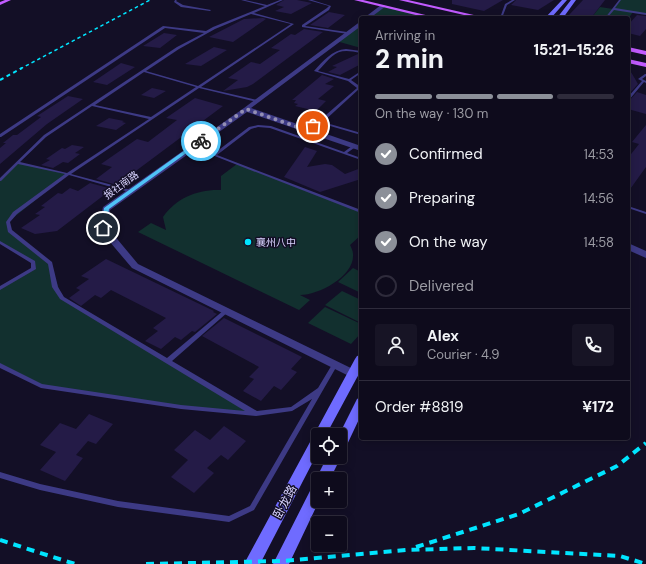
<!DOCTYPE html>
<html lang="en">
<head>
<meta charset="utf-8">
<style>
	body { margin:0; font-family:"DM Sans","Noto Sans SC",sans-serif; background:#171425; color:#f1f3f6; height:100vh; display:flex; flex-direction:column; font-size:15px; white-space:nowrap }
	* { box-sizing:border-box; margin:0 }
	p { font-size:13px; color:#9b9ba3 }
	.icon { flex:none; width:22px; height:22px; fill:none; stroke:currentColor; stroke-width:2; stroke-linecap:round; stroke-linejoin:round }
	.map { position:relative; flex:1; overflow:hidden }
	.sheet { position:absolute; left:359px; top:16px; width:271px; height:424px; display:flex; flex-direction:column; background:#0e0b1c; border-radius:4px; box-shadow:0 2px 10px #0003,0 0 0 1px #2e2b3b }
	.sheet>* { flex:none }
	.buttons { position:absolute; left:311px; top:428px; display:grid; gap:8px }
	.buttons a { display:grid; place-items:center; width:36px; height:36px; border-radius:4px; background:#0e0b1c; box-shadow:0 2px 10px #0003,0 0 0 1px #2e2b3b; font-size:20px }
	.pin { position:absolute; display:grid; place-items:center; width:34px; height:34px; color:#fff; margin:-17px; border:2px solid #fff; border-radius:50%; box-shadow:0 1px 4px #0007 }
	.courier { position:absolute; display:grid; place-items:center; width:40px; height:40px; margin:-20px; border:3px solid #4fc3f7; border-radius:50%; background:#fff; color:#222; box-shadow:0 1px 5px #0007 }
	.overview em { font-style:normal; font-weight:800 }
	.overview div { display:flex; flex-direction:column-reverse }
	.overview { display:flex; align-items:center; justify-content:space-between; height:68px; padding:0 16px }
	h1 { font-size:26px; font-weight:800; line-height:30px }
	.bar { display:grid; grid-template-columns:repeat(4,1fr); gap:6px 4px; align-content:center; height:48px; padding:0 16px }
	.bar i { height:5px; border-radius:3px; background:#2e2b3b }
	.bar .selected { background:#8c9099 }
	.bar p { grid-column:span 4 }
	.line { display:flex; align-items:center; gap:10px; padding:0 16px; border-top:1px solid #2e2b3b }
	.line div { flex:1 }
	.round { display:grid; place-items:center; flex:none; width:42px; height:42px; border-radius:4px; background:#171425 }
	ol { padding:0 16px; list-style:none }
	li { display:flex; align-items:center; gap:12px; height:44px }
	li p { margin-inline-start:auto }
	li .icon { padding:4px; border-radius:50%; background:#8c9099; color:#fff; stroke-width:4 }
	li:last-child { color:#9b9ba3 }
	li i { width:22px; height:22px; border:2px solid #2e2b3b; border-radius:50% }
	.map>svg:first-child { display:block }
	.green { fill:#12302f }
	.building { fill:#241b47 }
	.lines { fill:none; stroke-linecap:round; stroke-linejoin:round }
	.lane { fill:#3d3a85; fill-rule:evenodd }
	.street { fill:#3d3a85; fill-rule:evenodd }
	.secondary { fill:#6f6bff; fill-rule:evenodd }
	.primary { fill:#c25bff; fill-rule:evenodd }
	.rail-far2 { stroke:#00e5ff; stroke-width:1.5; stroke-dasharray:3.5 3; stroke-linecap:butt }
	.rail-far1 { stroke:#00e5ff; stroke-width:2; stroke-dasharray:4 3.5; stroke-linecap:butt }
	.rail { stroke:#00e5ff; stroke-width:4; stroke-dasharray:8 6; stroke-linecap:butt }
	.route { fill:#4fc3f7 }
	.done { stroke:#948fb3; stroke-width:4; stroke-dasharray:0 7.2 }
	.poi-dot { fill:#00e5ff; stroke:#130f26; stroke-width:1.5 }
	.labels { text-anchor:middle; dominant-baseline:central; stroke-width:3; stroke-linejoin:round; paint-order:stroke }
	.street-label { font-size:10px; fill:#d9d4ff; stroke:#130f26 }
	.poi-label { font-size:10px; fill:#d9d4ff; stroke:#130f26; text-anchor:start }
	.near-street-label { font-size:12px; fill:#d9d4ff; stroke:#130f26 }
</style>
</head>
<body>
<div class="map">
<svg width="646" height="564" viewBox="0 0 646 564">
	<rect width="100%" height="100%" fill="#130f26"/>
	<path class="green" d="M620,0H646V14L633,12L628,19L591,18L600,7L613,9Z
		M383,6L435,18H367Z
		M361,23V48L336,41Z
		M18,163L68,174L8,222L10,231L50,263L62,298L256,414L181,407L41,386L0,365V288L34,269L33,262L0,242V180Z
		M237,164L361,212V235L350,245C351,247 353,251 353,254C355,276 319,295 300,295L310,300L299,310L138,232L151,223L166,230L163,217C176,198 198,189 221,190V176Z
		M353,268L361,272V293L338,282Z
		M342,291L361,300V323L325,305Z
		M325,307L361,324V333L351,344L308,323Z"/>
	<path class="building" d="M284,0H297L312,3L291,14L275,11L284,7L276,5Z
		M452,0H503L484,11L452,4Z
		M516,0H554L538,10L511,5Z
		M583,0H605L591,18L569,15Z
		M329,12L345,15L328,28L310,25Z
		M637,15L646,16V29L640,36L628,33V25Z
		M263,18L266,19L233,42L209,37L244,19Z
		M304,29L323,32L253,84L247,87L223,91L238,80L228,78L251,62L260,64L280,50L271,48L291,34L295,35Z
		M164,33L177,35L160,48L143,46Z
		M214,47L227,50L201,66L185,64Z
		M358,54H361V64L340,75L328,72L337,67L332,66Z
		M121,63L135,67L107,85L93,82Z
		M628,67L638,84L628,95Z
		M322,75L334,79L325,84L334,86L318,99L326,101L316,111L295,106L298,104L294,103L296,100H292Z
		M152,88L166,91L154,98L141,95Z
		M637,92L646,95V114L628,109V102Z
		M68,96L83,99L47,124L0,164V148L6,143H3L13,135H17L41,117L37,116Z
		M195,98L223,106L117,185L96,179L112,167L101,164L137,139L148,142L177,120L166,118Z
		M109,118L124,121L122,122L126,123L116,130L96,126Z
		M646,125V167L628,192V158L639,144L632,142Z
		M72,145L84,147L75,153L80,154L68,163L63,162L53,168L41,165L50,160L46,159L62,148L65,149Z
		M305,147L317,151L307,167L325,164L332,165L345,174L361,168V179L320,192L284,177Z
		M90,183L112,189L57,231L35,234L21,228L40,215L35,214L45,207L41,206L58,193L62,194L70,188L78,191Z
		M106,259L214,311L213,312L217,314L195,332L192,331L181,340L175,337L161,349L145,341L158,331L153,328L166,318L111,290L101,298L95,295L81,306L69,298L80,290L76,288L89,279L81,276Z
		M224,318L302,357L291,369L297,372L281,390L274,386L261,401L243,391L254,379L249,377L259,367L202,336Z
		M89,414L113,424L96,444L88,441L76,455L83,458L65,481L40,470L56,452L40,445L60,423L76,429Z
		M224,426L246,441L228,460L221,455L207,468L214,473L194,493L171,477L188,460L174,450L195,430L210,440Z"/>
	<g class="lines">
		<path class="lane" d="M175,0H177L176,1L183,5L211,10L210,11L181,7L174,2Z
			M241,0H245L267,5L280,0H283L254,13L294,24L201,87L257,100V102L199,88L71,174L131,190V192H129L69,175L17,214L10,222L12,230L52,262L58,287L64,297L167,358L224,310H228L229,311L228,312L172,361L257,411L291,407L318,388L333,363H337L338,364L254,510L229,522L118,507L40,490L0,478V472L40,484L118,501L229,516L250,506L312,399L292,411L256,416L181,409L41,388L0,368V363L42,384L181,405L245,411L60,299L52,287L48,264L8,232L6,222L13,212L65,174L18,164L1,181H0V178L44,135L177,47L204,33L165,28L1,137H0V134L163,26L206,31L213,27L265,6ZM251,14L291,24L198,86L146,71L179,49L215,29ZM144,72L196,87L151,117L95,105ZM92,106L149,119L67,173L20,162L46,137Z
			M308,0H312L331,6L329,10L305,26L347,32H348V34L302,27V25L327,8L329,6Z
			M512,0H515L507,5L502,18H500L505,4Z
			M619,0H621L615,8L646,13V15L614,10L607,18H605Z
			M346,49L361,51V53C336,47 334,54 318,71L349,79L361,71V73L351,80L361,87V90L359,89L323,122L361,133V135L320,123L307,131H305V129L319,121L357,88L348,81L314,71C323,61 332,50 346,49Z
			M645,74H646V76L642,79L646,81V83L644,82L629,100H628V97L642,81L638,79Z
			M258,125L271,126L344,152L352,146H354V148L347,153L361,158V160L270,128L258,127L251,129L217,155L361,210V213L212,155L249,127Z
			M628,206L646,212V214L628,208Z
			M0,241L35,261L36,269L0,290V286L31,268V263L0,244Z"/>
		<path class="street" d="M381,5L386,6L370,18H364Z
			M361,21V26L251,108L361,146V151L247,112L110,210L108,228L138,264L357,371L359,374L357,377L353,378L132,268L98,228L103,207L244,108Z
			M628,243L646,251V258L628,250Z"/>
		<path class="secondary" d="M562,0H567L551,18H545Z
			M571,0H576L563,18H557Z
			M361,355V370L326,435H318V452L260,564H244L355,359L357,356Z
			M361,397V415L345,449L340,450V435H339L357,399Z
			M340,456L341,457L330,479H318V483L316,479L327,457Z
			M318,483L319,501L289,564H273L313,485Z"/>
		<path class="primary" d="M5,0H11L0,5V2Z
			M354,0H363L438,18H428Z
			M399,0H408L487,18H477Z
			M628,47L646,51V55L628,51Z
			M628,59L646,63V67L628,63Z"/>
		<path class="rail-far2" d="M20,69L150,0"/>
		<path class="rail-far1" d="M0,80L22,68"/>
		<path class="rail" d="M0,540L75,564
			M416,547L519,514L617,466L646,443
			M146,564L282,561L406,550L474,548L620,556L646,564"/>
	</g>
	<path class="route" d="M199,140L203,141L109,209L106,228L101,229L104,208Z"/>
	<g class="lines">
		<path class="done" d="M201,141L246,109L306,130L313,126"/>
	</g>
	<circle class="poi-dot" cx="248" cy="242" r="4"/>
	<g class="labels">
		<g class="street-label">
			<text transform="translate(121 185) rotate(-36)">报社南路</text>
		</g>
		<g class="poi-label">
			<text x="256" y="242">襄州八中</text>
		</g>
		<g class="near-street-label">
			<text transform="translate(285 502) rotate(-62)">卧龙路</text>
		</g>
	</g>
</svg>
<div class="buttons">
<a><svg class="icon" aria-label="locate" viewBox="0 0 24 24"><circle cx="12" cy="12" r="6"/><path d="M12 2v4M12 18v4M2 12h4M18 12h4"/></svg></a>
<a>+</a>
<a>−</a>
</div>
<div class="pin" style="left:313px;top:126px;background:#ea580c"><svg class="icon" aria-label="bag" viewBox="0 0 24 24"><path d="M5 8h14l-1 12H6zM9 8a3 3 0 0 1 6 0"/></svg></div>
<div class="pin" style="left:103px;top:228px;background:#1f2937"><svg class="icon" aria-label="home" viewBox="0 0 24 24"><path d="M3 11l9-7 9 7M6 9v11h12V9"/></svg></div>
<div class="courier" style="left:201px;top:141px"><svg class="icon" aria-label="bike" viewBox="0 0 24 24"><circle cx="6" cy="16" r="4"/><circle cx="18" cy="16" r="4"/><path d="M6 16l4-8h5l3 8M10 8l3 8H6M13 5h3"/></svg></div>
<section class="sheet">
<div class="overview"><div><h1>2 min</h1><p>Arriving in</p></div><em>15:21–15:26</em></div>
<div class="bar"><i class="selected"></i><i class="selected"></i><i class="selected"></i><i></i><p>On the way · 130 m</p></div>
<ol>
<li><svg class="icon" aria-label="check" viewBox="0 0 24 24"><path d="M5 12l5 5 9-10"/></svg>Confirmed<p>14:53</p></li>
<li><svg class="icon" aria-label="check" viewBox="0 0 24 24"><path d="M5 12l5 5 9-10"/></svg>Preparing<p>14:56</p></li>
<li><svg class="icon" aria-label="check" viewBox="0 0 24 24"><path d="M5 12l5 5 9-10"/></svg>On the way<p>14:58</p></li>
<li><i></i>Delivered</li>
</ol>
<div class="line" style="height:72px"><a class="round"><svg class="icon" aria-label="person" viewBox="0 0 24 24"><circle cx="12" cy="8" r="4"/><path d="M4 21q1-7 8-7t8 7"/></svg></a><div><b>Alex</b><p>Courier · 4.9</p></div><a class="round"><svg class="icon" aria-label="phone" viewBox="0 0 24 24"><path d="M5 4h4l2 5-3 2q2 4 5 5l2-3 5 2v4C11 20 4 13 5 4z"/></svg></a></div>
<div class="line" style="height:52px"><div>Order #8819</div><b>¥172</b></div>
</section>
</div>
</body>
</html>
